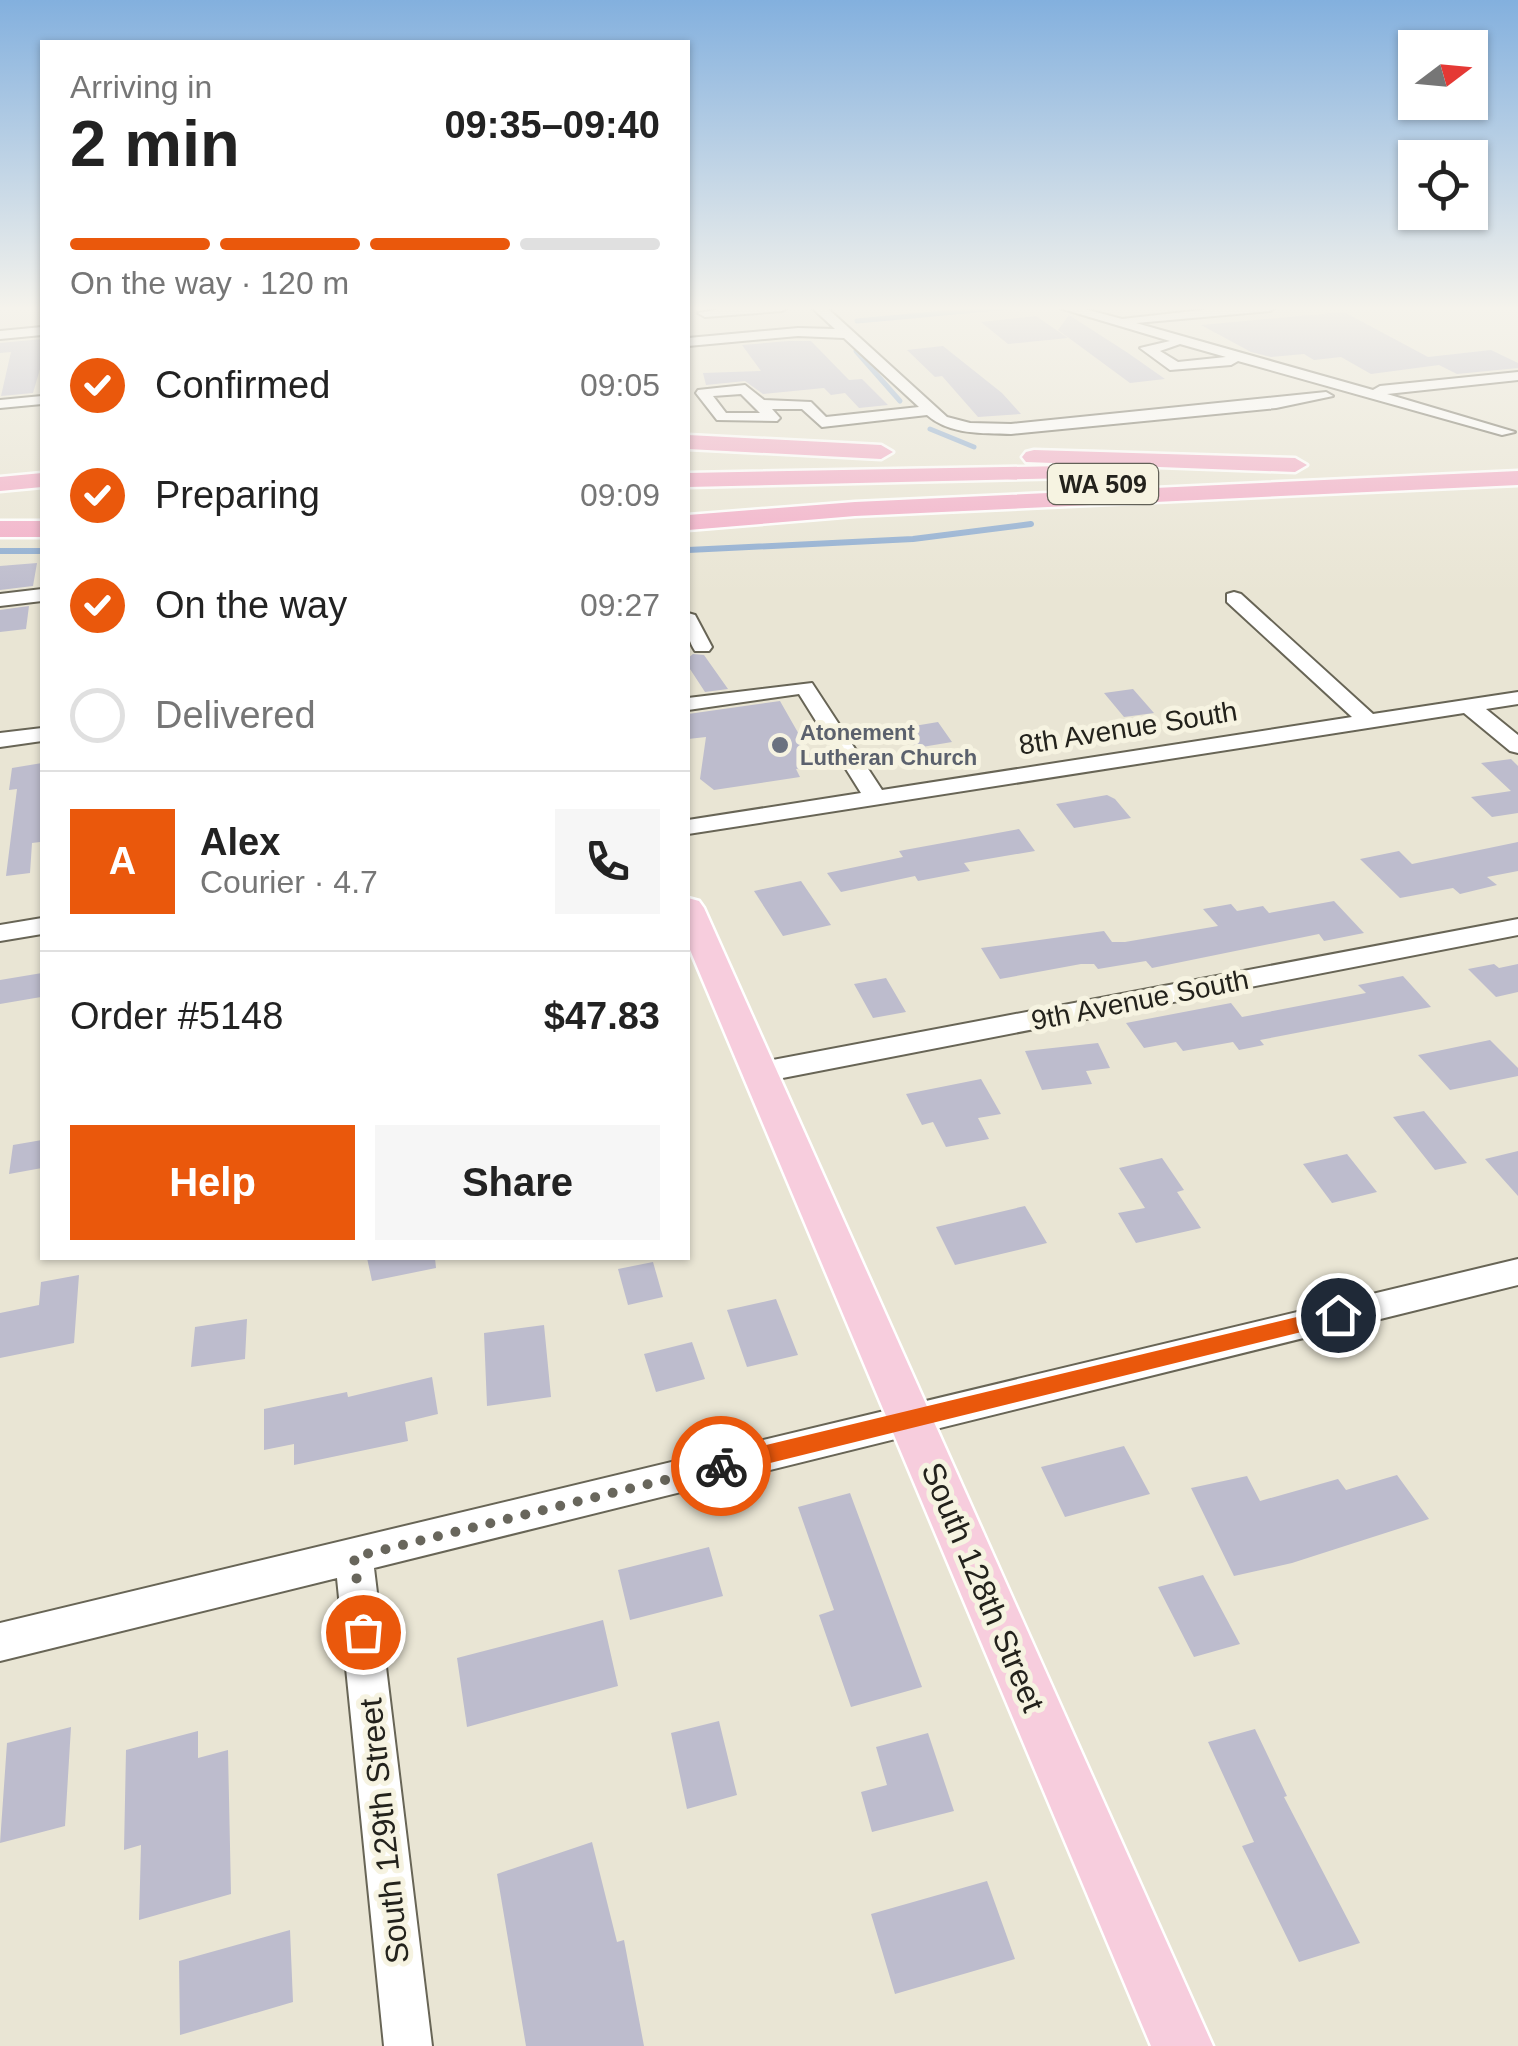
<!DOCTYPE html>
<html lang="en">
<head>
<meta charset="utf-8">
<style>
	body { margin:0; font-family:Arial,sans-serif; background:#f6f6f6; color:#222; height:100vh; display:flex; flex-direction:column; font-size:38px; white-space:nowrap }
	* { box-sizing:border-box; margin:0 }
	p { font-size:32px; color:#767676 }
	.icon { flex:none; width:55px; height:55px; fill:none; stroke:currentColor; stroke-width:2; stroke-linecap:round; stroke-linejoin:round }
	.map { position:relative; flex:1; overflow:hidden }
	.drawer { position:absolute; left:40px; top:40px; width:650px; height:1220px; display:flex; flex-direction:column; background:#fff; border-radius:0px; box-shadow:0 2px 8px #0004 }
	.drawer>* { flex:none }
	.needle { width:65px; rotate:74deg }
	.buttons { position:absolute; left:1398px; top:30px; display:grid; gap:20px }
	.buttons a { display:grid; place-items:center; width:90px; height:90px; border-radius:0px; background:#fff; box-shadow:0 2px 8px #0004; font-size:50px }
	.pin { position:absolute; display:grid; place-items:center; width:85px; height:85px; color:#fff; margin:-42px; border:5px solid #fff; border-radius:50%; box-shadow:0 2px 10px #0007 }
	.courier { position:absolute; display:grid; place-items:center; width:100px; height:100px; margin:-50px; border:8px solid #ea580c; border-radius:50%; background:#fff; color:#222; box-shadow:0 2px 12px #0007 }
	.overview em { font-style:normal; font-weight:700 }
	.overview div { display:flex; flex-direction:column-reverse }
	.overview { display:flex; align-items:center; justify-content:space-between; height:170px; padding:0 30px }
	h1 { font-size:65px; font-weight:700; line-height:75px }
	.bar { display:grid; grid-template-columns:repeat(4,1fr); gap:15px 10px; align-content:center; height:120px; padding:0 30px }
	.bar i { height:12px; border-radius:8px; background:#e0e0e0 }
	.bar .current { background:#ea580c }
	.bar p { grid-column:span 4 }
	.line { display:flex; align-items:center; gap:25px; padding:0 30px; border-top:2px solid #e0e0e0 }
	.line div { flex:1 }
	.round { display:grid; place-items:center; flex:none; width:105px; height:105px; border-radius:0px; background:#f6f6f6 }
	ol { padding:0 30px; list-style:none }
	li { display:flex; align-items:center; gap:30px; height:110px }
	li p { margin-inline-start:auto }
	li .icon { padding:10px; border-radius:50%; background:#ea580c; color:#fff; stroke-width:4 }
	li:last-child { color:#767676 }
	li i { width:55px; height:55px; border:5px solid #e0e0e0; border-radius:50% }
	.action { display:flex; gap:20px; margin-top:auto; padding:20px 30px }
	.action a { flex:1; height:115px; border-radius:0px; background:#ea580c; color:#fff; font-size:40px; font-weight:700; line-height:115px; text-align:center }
	.action a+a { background:#f6f6f6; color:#222 }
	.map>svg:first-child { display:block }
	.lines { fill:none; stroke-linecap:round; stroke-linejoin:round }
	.stream-far1 { stroke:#8cabd0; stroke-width:5 }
	.stream { stroke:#8cabd0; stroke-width:6 }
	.building { fill:#bdbccd }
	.minor-casing { stroke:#686556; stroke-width:4 }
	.major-casing { stroke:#fff; stroke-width:5 }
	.highway-casing { stroke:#fff; stroke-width:5 }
	.minor { fill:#fff; fill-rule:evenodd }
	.major { fill:#f7cddd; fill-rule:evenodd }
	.highway { fill:#f2abc6; fill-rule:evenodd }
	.route { fill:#ea580c }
	.done { stroke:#68665c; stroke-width:10; stroke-dasharray:0 18 }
	.worship-dot { fill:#6b7280; stroke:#f6f3e1; stroke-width:4 }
	.labels { text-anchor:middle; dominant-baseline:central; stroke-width:10; stroke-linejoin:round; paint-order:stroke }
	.far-worship-label { font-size:22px; font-weight:bold; fill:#5b616d; stroke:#f6f3e1; text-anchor:start }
	.shield { fill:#f6f3e1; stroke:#626157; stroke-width:2.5 }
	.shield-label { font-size:25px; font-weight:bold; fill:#23221c }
	.street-label { font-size:28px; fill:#23221c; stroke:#f6f3e1 }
	.near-street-label { font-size:32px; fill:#23221c; stroke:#f6f3e1 }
</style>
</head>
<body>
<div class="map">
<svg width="1518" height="2046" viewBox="0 0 1518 2046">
	<rect width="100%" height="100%" fill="#e9e5d4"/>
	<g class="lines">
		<path class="stream-far1" d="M857,321L1010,307
			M856,351L900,401
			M930,429L974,447"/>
		<path class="stream" d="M688,550L913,539L1031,524
			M0,551H42"/>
	</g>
	<path class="building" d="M1344,312L1428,357L1491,350L1518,363V368L1457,374L1439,365L1371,374L1341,357L1314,360L1304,354L1271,357L1251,352L1201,325Z
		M1069,315L1128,353L1165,379L1130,383L1058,330Z
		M1036,316L1068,338L1008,344L981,322Z
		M42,339V362L33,393L1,396L11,352L0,353V343Z
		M789,341H811L849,380L862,379L888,405L859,408L845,393L831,395L824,388L763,394L745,381L706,385L703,373L761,371L742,345Z
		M943,346L1002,393L1021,414L978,417L942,376L935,377L907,350Z
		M37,563L33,586L0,590V566Z
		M29,606L26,629L0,632V610Z
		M693,654L704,655L728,689L705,692L688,666V658Z
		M1133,689L1154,713L1124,717L1104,693Z
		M780,701L817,766L796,769L800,777L714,790L700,779L706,737L688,739V714Z
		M938,722L952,742L916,748L902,728Z
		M1511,759L1518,766V813L1492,817L1471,797L1511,791L1481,763Z
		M42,763L40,842L32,843L30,873L6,876L17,789L9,790L12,768Z
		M1107,795L1115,799L1131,818L1074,828L1056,804Z
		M1019,829L1035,851L964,863L970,871L918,881L915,876L841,892L827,873L903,857L899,851Z
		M1518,842V871L1487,877L1497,885L1460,894L1453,888L1400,898L1360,859L1399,851L1412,864Z
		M801,881L831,925L783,936L754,891Z
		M1334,901L1364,933L1324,941L1319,934L1152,968L1146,961L1098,969L1094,964H1081L1000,979L981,948L1104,931L1112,942H1125L1218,926L1203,909L1231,904L1237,911L1263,906L1269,913Z
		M1494,964L1499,968L1518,964V992L1496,997L1468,969Z
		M42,973L41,997L0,1004V980Z
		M1403,976L1431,1007L1260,1040L1264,1045L1239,1050L1233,1042L1183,1051L1176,1042L1144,1048L1126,1023L1231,1003L1242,1017L1366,993L1358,985Z
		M886,978L906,1012L873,1018L854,984Z
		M1490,1040L1518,1068V1076L1450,1090L1418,1055Z
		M1098,1043L1110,1068L1086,1071L1092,1084L1042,1090L1025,1051Z
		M981,1079L1001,1114L978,1118L989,1139L946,1147L933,1122L922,1125L906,1094Z
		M1424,1111L1467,1163L1435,1170L1393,1117Z
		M42,1140V1168L9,1174L13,1145Z
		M1518,1151V1196L1485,1159Z
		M1347,1154L1377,1192L1332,1203L1303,1164Z
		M1162,1158L1184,1190L1177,1192L1201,1228L1136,1243L1118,1213L1145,1208L1119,1168Z
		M1025,1206L1047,1243L955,1265L936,1227Z
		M367,1258H435L436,1268L372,1281Z
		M653,1262L663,1297L628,1305L618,1269Z
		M79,1275L74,1343L0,1358V1313L39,1305L41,1282Z
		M776,1299L798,1355L747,1367L727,1310Z
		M247,1319L245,1359L191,1367L195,1327Z
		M544,1325L551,1397L487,1406L484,1333Z
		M692,1342L705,1379L656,1392L644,1354Z
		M432,1377L438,1414L405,1422L408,1441L294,1465V1444L264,1450V1409L347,1392L348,1397Z
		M1124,1446L1150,1494L1065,1517L1041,1467Z
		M1397,1475L1429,1519L1292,1563L1234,1576L1191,1488L1247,1476L1260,1501L1338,1479L1346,1490Z
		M850,1493L922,1687L851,1707L819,1615L834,1610L798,1507Z
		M709,1547L723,1596L630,1620L618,1570Z
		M1203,1575L1240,1644L1194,1657L1158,1587Z
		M603,1620L618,1686L467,1727L457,1658Z
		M719,1721L737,1795L687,1809L671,1733Z
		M71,1727L65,1826L0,1843L7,1743Z
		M1255,1729L1287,1796L1284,1797L1360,1943L1299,1962L1242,1846L1254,1842L1208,1742Z
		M198,1731V1758L228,1750L231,1894L139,1920L141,1845L124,1850L126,1750Z
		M928,1733L954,1811L872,1832L861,1792L887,1785L876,1747Z
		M592,1842L617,1942L624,1940L644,2046H526L497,1874Z
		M987,1881L1015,1959L895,1994L871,1914Z
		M290,1930L293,2002L180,2035L179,1961Z"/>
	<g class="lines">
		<g class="minor-casing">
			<path id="minor" d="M733,307H789L782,311L705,317L698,313Z
				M811,307H826L947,417L970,423L1011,424L1326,392L1333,396L1276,408L1011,434C982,433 950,435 927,415L822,427L802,409H772L780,418L777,421L717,420L696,393L698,390L745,385L764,400L811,402L826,417L919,407L844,338L798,336L688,346V338L798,328L835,329ZM741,394L760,413H726L713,396Z
				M1056,307H1077L1122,319L1228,307H1276L1270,311L1136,323L1373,390L1380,386L1518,372V380L1387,394L1515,432L1502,435L1238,361L1231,365L1170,370L1140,348L1170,341ZM1180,344L1226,357L1178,362L1160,351Z
				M42,327V335L0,339V331Z
				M42,396V404L0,408V400Z
				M42,589V601L0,606V594Z
				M1234,592L1241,594L1373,714L1518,692V704L1486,709L1518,735V753L1510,751L1464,713L688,834V820L861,793L799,694L688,710V698L812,683L882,790L1352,717L1227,602V594Z
				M688,613L695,615L712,647L709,651H695C687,639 687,627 688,613Z
				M42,728V741L0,747V733Z
				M42,918V934L0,941V925Z
				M1518,919V935L762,1082L752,1079L748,1072L752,1065L762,1062Z
				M1518,1259V1285L374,1568L432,2046H384L337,1578L0,1661V1623Z"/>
		</g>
		<g class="major-casing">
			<path id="major" d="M688,898L699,901L704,908L1213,2046H1151L688,945Z"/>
		</g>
		<g class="highway-casing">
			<path id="highway" d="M688,435L881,445L893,452L881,459L688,449Z
				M1034,450L1295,458L1307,465L1295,472L1026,462L1022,457L1026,452Z
				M1064,466L1076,473L1072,478L688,487V473Z
				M1518,471V485L855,516L688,530V515L855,502Z
				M42,473V487L0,491V477Z
				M0,521H42V537H0Z"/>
		</g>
		<use href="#minor" class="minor"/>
		<use href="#major" class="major"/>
		<use href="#highway" class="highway"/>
	</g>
	<linearGradient id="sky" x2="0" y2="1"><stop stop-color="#83b0de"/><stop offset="0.52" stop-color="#f5f3ec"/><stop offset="1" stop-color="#f5f3ec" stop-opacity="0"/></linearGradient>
	<rect width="1518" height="593" fill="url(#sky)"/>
	<path class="route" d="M1338,1307L1347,1315L1338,1323L721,1475L711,1466L721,1456Z"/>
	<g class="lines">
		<path class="done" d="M363,1632L354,1557L721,1466"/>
	</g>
	<circle class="worship-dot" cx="780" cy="745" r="10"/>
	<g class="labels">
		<g class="far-worship-label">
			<text x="800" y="732">Atonement<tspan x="800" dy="25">Lutheran Church</tspan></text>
		</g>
		<rect class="shield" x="1048" y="464" width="110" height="40" rx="8"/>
		<g class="shield-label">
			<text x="1103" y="484">WA 509</text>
		</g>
		<g class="street-label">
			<text transform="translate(1128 728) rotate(-9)">8th Avenue South</text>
			<text transform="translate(1140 1000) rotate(-11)">9th Avenue South</text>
		</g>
		<g class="near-street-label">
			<text transform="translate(983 1587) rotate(67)">South 128th Street</text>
			<text transform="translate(384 1831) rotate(-96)">South 129th Street</text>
		</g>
	</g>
</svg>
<div class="buttons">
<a><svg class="needle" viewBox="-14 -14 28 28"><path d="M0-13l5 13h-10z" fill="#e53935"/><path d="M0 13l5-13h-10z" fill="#767676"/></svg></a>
<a><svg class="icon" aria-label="locate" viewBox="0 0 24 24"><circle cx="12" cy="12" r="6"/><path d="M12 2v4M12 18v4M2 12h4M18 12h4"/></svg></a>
</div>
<div class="pin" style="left:363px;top:1632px;background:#ea580c"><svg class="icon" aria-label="bag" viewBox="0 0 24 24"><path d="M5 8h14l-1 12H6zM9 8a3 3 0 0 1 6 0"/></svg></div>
<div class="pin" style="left:1338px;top:1315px;background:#1f2937"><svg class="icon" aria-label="home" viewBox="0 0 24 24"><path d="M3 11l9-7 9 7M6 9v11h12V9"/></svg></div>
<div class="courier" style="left:721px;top:1466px"><svg class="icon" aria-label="bike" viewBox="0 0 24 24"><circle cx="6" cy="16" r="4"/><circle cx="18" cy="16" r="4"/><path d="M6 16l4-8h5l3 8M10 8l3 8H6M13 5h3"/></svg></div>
<section class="drawer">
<div class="overview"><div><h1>2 min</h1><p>Arriving in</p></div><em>09:35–09:40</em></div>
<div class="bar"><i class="current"></i><i class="current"></i><i class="current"></i><i></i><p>On the way · 120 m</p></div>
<ol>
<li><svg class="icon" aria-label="check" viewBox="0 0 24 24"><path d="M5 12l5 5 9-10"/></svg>Confirmed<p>09:05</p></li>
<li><svg class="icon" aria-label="check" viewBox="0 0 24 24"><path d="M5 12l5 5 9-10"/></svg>Preparing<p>09:09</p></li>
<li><svg class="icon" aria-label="check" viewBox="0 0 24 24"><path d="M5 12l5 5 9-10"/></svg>On the way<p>09:27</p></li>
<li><i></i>Delivered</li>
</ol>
<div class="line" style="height:180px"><b class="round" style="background:#ea580c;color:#fff">A</b><div><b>Alex</b><p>Courier · 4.7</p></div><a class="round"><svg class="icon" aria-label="phone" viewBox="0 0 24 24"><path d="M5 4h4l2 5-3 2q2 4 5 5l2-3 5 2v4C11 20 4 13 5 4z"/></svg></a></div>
<div class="line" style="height:130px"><div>Order #5148</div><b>$47.83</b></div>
<div class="action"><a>Help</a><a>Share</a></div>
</section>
</div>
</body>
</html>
